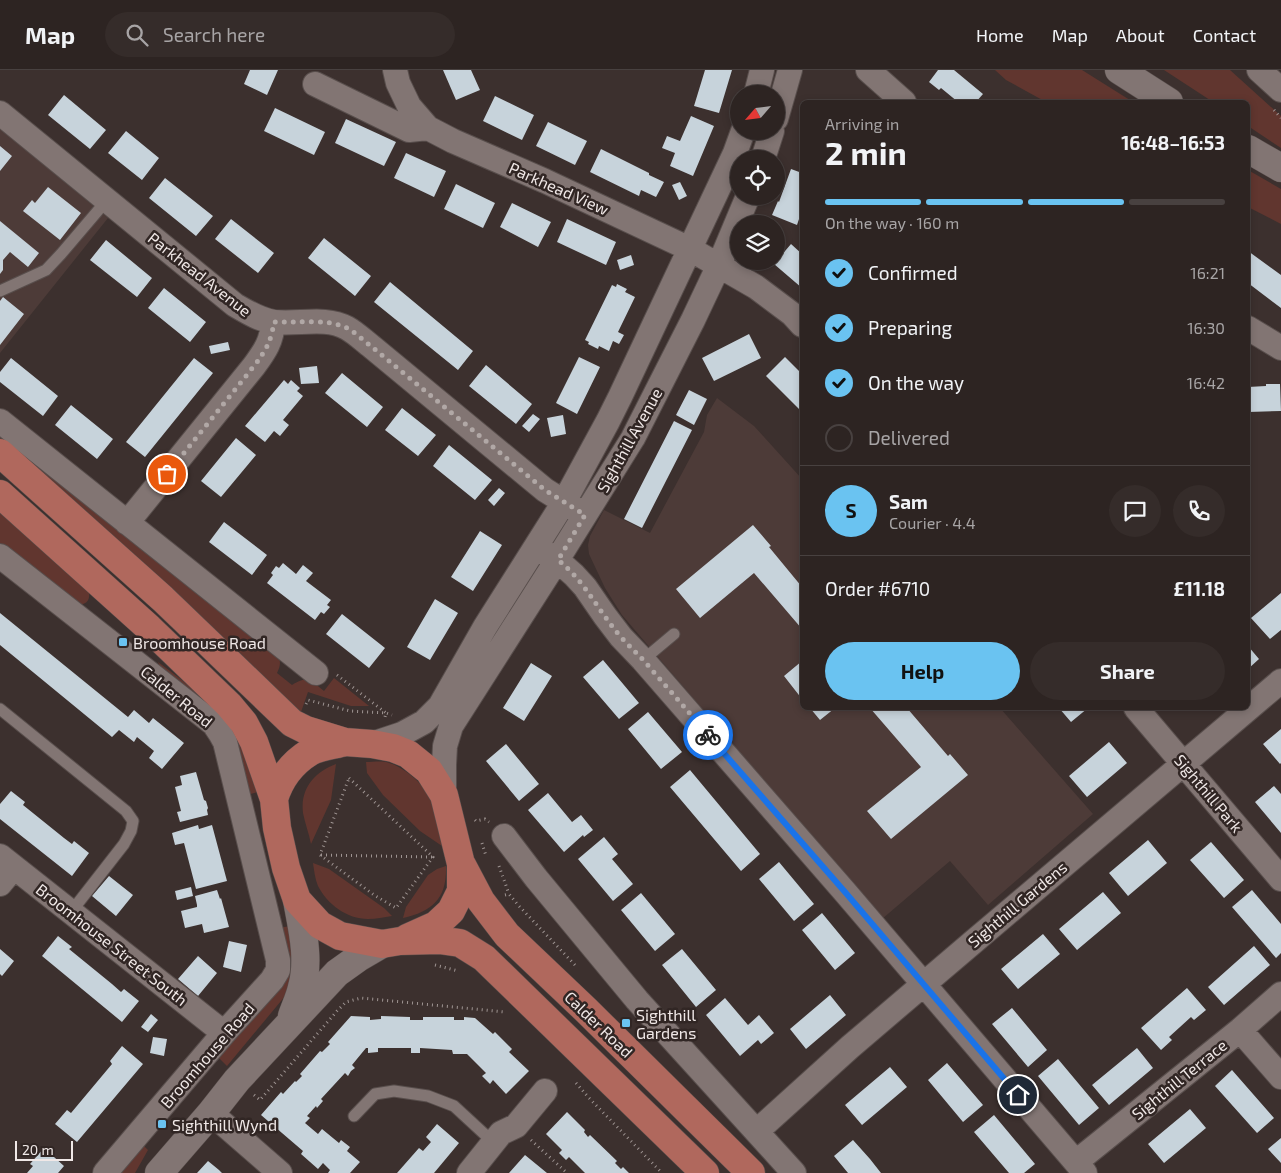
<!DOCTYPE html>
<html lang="en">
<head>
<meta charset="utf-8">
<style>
	body { margin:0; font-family:"Exo 2",sans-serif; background:#352c2a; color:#f1f3f6; height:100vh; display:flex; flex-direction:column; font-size:19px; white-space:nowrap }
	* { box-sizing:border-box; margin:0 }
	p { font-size:16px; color:#a7a4a5 }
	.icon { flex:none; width:28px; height:28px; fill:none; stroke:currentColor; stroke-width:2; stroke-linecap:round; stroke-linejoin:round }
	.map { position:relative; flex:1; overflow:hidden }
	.drawer { position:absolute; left:800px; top:30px; width:450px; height:610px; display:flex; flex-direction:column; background:#2d2422; border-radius:8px; box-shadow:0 2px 8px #0003,0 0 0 1px #484140 }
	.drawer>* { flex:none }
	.needle { width:32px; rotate:242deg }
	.controls { position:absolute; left:730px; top:15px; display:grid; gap:10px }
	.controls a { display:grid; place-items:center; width:55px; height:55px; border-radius:50%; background:#2d2422; box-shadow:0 2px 8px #0003,0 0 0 1px #484140; font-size:25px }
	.scale { position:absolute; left:15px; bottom:12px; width:58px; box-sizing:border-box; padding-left:5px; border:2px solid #f0e8e7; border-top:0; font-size:14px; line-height:18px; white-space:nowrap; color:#f0e8e7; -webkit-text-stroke:4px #312624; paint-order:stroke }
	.pin { position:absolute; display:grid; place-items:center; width:42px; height:42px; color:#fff; margin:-21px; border:2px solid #fff; border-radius:50%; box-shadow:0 1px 5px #0007 }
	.courier { position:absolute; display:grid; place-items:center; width:50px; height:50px; margin:-25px; border:4px solid #1a73e8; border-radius:50%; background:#fff; color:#222; box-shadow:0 1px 6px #0007 }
	.overview em { font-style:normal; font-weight:700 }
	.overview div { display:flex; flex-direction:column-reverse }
	.overview { display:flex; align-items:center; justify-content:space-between; height:85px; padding:0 25px }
	h1 { font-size:32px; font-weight:700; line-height:38px }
	.bar { display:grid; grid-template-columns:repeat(4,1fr); gap:8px 5px; align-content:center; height:60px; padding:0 25px }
	.bar i { height:6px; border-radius:4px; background:#484140 }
	.bar .active { background:#6ac3f1 }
	.bar p { grid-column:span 4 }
	.line { display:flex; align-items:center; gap:12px; padding:0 25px; border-top:1px solid #484140 }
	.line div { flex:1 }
	.round { display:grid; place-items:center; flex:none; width:52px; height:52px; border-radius:26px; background:#352c2a }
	ol { padding:0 25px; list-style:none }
	li { display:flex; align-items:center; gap:15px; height:55px }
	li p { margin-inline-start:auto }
	li .icon { padding:5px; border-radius:50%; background:#6ac3f1; color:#111; stroke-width:4 }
	li:last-child { color:#a7a4a5 }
	li i { width:28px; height:28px; border:2px solid #484140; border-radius:50% }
	.action { display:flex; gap:10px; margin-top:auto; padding:10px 25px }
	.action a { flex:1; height:58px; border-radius:30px; background:#6ac3f1; color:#111; font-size:20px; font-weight:700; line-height:58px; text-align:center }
	.action a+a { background:#352c2a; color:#f1f3f6 }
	header { display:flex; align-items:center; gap:30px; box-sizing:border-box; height:70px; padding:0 25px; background:#2d2422; border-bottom:1px solid #484140 }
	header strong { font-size:24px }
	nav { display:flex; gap:28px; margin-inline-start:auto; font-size:18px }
	.search { width:350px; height:45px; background:#352c2a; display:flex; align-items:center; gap:12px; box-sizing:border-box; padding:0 18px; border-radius:28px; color:#a7a4a5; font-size:19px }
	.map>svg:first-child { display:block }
	.built { fill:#4d3b38 }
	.green { fill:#61362f }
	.building { fill:#c7d3db }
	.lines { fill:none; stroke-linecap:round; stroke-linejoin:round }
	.lane-casing { stroke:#584e4c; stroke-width:13 }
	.street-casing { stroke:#584e4c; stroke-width:26 }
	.secondary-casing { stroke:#584e4c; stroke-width:29 }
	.primary-casing { stroke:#584e4c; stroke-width:29 }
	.path { stroke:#9f9593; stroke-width:3; stroke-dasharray:1 4; stroke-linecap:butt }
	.lane { stroke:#827573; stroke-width:11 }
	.street { stroke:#827573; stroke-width:24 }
	.secondary { stroke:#827573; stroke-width:28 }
	.primary { stroke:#b0685d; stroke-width:28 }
	.done { stroke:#b1a8a6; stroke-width:5; stroke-dasharray:0 9 }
	.route { stroke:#1a73e8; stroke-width:6 }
	.poi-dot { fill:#6ac3f1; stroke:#312624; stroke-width:2 }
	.labels { text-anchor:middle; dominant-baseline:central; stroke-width:5; stroke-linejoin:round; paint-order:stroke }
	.street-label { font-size:16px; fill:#f0e8e7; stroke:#312624 }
	.poi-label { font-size:16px; fill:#f0e8e7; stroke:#312624; text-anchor:start }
</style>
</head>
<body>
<header>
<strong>Map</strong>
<div class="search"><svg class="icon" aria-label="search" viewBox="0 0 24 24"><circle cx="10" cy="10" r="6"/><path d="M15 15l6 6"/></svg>Search here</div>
<nav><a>Home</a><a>Map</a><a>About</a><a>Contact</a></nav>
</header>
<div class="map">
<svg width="1281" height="1103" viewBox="0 0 1281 1103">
	<rect width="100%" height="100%" fill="#3c302e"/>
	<path class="built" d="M0,58L108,148L0,283Z
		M717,328L754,356L802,409V638H1000L1093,744L988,835L950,791L882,849L622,545L605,518L589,484L588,475L590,466L604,440L650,463L704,362L707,345Z"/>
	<path class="green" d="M995,0H1082L1133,32H1046L1006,10Z
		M1164,0H1230L1281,46V78L1248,56V32H1213Z
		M1248,100L1281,119V154L1248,137Z
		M0,361L276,579C280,589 282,593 277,603L292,615C309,605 310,610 324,621L334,608L369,636H351L308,622L301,642L86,444L0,370Z
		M0,438L88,517C91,528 89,535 77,535L0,475Z
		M158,592C192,617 227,643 245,682C250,695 254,709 258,722L247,725L236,678L164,606Z
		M366,692C372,692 379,691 386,692C403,696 423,713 431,729C436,740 439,763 442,776L420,761L383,725L367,703Z
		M336,694L331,730L311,774C309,764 305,753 303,743C300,718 315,702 336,694Z
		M313,793L329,799L384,838L392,846C384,847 376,849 368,849C347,849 327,834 318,816C315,809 314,800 313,793Z
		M446,796C447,828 433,841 403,848L406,837L428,805L437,799Z
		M290,856L296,893L286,925L227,996L218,987L278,918L279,858Z
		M142,1074L148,1080L135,1103H117Z"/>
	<path class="building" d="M250,0H278L267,25L244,14Z
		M443,0H471L480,20L456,30Z
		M705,0H732L719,43L694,36Z
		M938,0H954L983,24L976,32H958L941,18L939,20L929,12Z
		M64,25L106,60L90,79L48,45Z
		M495,26L534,45L522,70L483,51Z
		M275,38L325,62L314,85L264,61Z
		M691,46L714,56L693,106L670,96L675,83L662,78L667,66L680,71Z
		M346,49L396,72L384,96L335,73Z
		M548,52L587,71L575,95L536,76Z
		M126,61L159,88L142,110L108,83Z
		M0,76L12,86L0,101Z
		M601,79L649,103V105L664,112L656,127L641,120L639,126L590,102Z
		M406,83L446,101L434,127L394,108Z
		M791,99L802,103V140L797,155L772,145L778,131L779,132Z
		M165,108L213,146L196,166L149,128Z
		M680,112L687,126L679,130L672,115Z
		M456,114L495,133L483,158L444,139Z
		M48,117L81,143L60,170L23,141L32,130L35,133Z
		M512,133L551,152L538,177L500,157Z
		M231,149L274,183L258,203L215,169Z
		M567,149L616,172L606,195L557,172Z
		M0,151L39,183L28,197L10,182L3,190V200L0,204Z
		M324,168L371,206L355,226L308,188Z
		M106,170L152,208L137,227L90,190Z
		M791,174L802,184V218L774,194Z
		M1248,181L1281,205V238L1248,213Z
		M631,185L634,195L620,200L617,190Z
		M390,212L473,281L458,300L374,232Z
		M617,214L627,219L625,222L635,227L618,262L624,265L619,274L613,271L609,281L599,276L598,279L588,274L589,272L585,270L612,215L616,217Z
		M164,218L206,252L190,272L148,238Z
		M3,227L24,244L0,275V231Z
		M749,264L761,288L714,311L702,288Z
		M228,272L230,280L211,284L209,276Z
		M579,287L600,297L577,344L556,333Z
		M785,287L802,304V342L766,306Z
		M11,288L58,326L43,346L0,312V302Z
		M194,288L213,303L145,387L126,372Z
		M486,295L532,334L516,354L469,316Z
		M317,296L319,313L301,314L299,298Z
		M342,303L383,337L367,357L325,323Z
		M284,310L288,314L291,310L300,318L297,321L303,326L283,350L289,355L280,366L274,361L265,372L245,356Z
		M1266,314H1280L1281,341L1248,342V317L1266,316Z
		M689,320L707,329L694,355L676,345Z
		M71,335L113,369L97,389L55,355Z
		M402,338L436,365L418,386L385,360Z
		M533,344L540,349L529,362L522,356Z
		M563,345L566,364L551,367L547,348Z
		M674,351L692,360L642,458L624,449Z
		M236,368L256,385L221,427L201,411Z
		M449,375L492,410L475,430L433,396Z
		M499,418L505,423L494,436L488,430Z
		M224,452L267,485L252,505L209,472Z
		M753,455L771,476L769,477L802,517V559L754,503L700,548L676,519Z
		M480,461L502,475L473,521L451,507Z
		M283,493L296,504L303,495L313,503L306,511L331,530L327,535L330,537L324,544L321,542L315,550L267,513L273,505L271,503L276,496L279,498Z
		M1281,523V560L1270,569L1251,548Z
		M435,529L458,543L430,590L407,577Z
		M0,543L128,647L134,640L149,653L153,648L184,673L162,699L149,688L154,681L137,667L134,672L119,660L112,667L0,575Z
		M342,544L385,578L369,598L326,564Z
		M1248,576L1259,589L1248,599Z
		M603,590L639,633L619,649L583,607Z
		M802,591V629L784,606Z
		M531,593L552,606L524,651L503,638Z
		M810,638H835L820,650Z
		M870,638H907L948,686L950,684L968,705L891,769L867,741L921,697Z
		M1059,638H1088L1071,652Z
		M648,642L682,682L661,699L628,659Z
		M1281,659V693L1280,694L1263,674Z
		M1109,672L1127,693L1087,727L1069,706Z
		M506,674L539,714L519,731L486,691Z
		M690,700L760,784L741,801L670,717Z
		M196,702L204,730L206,731L208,738L207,740L208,745L180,752L177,742L181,741L175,717L182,715L180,706Z
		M1274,716L1281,724V763L1255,732Z
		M11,721L25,732L23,735L64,768L72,774L74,771L89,783L72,806L0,749V734Z
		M548,723L572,752L581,745L593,760L584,767L583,765L564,782L528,740Z
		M198,755L199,759L212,755L227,811L196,819L184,773L175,775L172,763Z
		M604,767L618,784L612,789L633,814L613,831L578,789Z
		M1148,770L1167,793L1128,826L1109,803Z
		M1211,772L1244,810L1224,828L1190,790Z
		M779,792L814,834L794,851L759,809Z
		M109,806L133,825L116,846L92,826Z
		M191,817L193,826L177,830L175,821Z
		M217,820L220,829L221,828L229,857L204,863L202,854L185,858L181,841L197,837V835L195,826Z
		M1252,820L1281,854V883L1276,888L1232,837Z
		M1103,822L1121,843L1077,880L1059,859Z
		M641,823L675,864L655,881L621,840Z
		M822,843L855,883L835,900L802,860Z
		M1043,864L1060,884L1018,919L1001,899Z
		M58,866L72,877L69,879L112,914L121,922L124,919L139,931L122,952L42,886Z
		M229,871L247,875L241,902L223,897Z
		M1254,876L1270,895L1224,935L1208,917Z
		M0,879L14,891L2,906L0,904Z
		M682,879L716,920L696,937L662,895Z
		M198,886L217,903L198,926L178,909Z
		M1187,918L1206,940L1194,950L1191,947L1169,967L1172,970L1161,980L1141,958Z
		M830,925L846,945L806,979L790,959Z
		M725,928L748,955L759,945L774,963L761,974L758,970L740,986L706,945Z
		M1012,938L1047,980L1028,997L992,954Z
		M151,944L158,950L148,962L141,957Z
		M351,946L370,947V950L381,949V946L410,947V950H423V947H454V950H464V947L475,948L493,964L495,962L512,979L509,982L529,1001L506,1024L493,1010L490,1014L482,1006L486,1003L467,984H453L452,980L420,978V983H411V978H378V982L368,983V978H366L352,995L355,998L351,1001L348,1006L345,1003L321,1029L323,1031L317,1038L316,1036L307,1046L310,1048L305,1053L318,1064L322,1059L339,1073L341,1070L350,1077L347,1081L360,1092L350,1103H328L330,1100L323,1093L318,1099L301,1084L303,1081L261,1045L281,1022L283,1024L295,1011L296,1012L302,1006L300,1004L320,981L322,982L330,974L328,972Z
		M153,967L167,969L164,986L150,983Z
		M122,976L143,994L77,1072L55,1054L67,1040L71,1043L112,994L110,991Z
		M1137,978L1153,998L1109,1035L1092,1015Z
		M1058,989L1099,1038L1079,1055L1038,1006Z
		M947,993L983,1035L963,1052L928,1010Z
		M890,997L907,1017L862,1055L845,1035Z
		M1232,1000L1274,1048L1257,1063L1215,1016Z
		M1190,1039L1206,1058L1164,1093L1148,1074Z
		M567,1042L585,1060L584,1062L588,1067L590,1065L617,1091L615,1093L621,1099L623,1097L629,1103H585L569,1087L566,1090L559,1083L562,1080L546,1064Z
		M994,1045L1035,1094L1024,1103H1009L974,1062Z
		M437,1054L459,1073L434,1103H397L419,1078L423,1081L431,1072L426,1067Z
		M1281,1068V1093L1268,1079Z
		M853,1070L870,1089L881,1103H848L834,1086Z
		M44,1078L64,1096L58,1103H27L33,1096L30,1094Z
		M525,1085L547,1103H509Z
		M208,1091L219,1100L222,1103H197Z"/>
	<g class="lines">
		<g class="lane-casing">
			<path id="lane" d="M0,221L46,200L61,184L107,130
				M643,590L674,564
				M0,639L126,741L133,751L131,761L124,774L71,842
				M354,1046L375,1024L394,1021L428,1026L454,1036L493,1072"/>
		</g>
		<g class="street-casing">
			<path id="street" d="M395,0L398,13L409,36L428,58L453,71L545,111L690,179L756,217L792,244L802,255
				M868,0L904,32
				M1259,0L1281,20
				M315,14L409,60L428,58
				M756,24L762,0
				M0,43L235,235C247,242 260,250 274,252C298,255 325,246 347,258C356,263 364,271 372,277L545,420L585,445
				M776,49L790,0
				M763,89L772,61
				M1248,258L1281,278
				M0,351L316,603
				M127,453L254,296C265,281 272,271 273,252
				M536,477L557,490L574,505L585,517L605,546L621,567L643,590L845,822L1085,1103
				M0,486L214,654L220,663L225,672L278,890V900L272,910L224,963L105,1103
				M1136,638L1281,809
				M372,674L402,664L424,652L440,636L485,557L564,432L608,351L620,327L735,83L743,61
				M444,725V695L445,676L451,656L557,490L633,368L693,250L719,195L748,126
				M504,766L536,808L637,930L794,1103
				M0,786L224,963
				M0,814L14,797
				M1240,960L1281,1007
				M211,1043L280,1103
				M757,1061L850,977L972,873L1281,611
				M1076,1092L1240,960L1281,924
				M469,1103L501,1063L516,1056L545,1021"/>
		</g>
		<g class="secondary-casing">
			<path id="secondary" d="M1119,0L1169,32
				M1248,79L1281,98
				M292,946C295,937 300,927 302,917C310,889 302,858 297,830
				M159,1103L211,1043L237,1010L337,903L358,888L382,874"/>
		</g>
		<g class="primary-casing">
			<path id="primary" d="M0,383L163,529L292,653L306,660L345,672L372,674L393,678L408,684L429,701L444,725L461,794V821L451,841L436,855L407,868
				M0,424L149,558L229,635L244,653L254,672L274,729L277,758L286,798L297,830L320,855L340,866L382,874L400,871L439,870L460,873L484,888L705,1103
				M274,729C280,709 292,693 310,682C318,677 335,675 345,672
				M462,795L481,831L507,865L587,941L751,1103"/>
		</g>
		<path class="path" d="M1274,40L1281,48
			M337,605L386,643L385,647
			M306,634L308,630L350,641L386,643L392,645
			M349,708L433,787L396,838L374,825L320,785Z
			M475,750L476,751L485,749L489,752
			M482,773L486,786
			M321,785L432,787
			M499,796L509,824
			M505,825L509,824L519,836L575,895
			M435,895L458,901
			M576,1013L589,1028L662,1103
			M254,1025L260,1030L337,941L346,932L361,928L505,942
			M531,1070L567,1103"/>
		<use href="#lane" class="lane"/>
		<use href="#street" class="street"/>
		<use href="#secondary" class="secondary"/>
		<use href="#primary" class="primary"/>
	</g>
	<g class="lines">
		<path class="done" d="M167,404L254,296C266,280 271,272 274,252C295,253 327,248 347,258C356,263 364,271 372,277L545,420L585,445L558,490C586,512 598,541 621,567C629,576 637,583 645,592C666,616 687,640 708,665"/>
		<path class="route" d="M708,665L845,822L1018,1025"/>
	</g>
	<g class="poi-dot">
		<rect x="118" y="567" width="10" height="10" rx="2.5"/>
		<rect x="621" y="948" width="10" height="10" rx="2.5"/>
		<rect x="157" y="1049" width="10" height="10" rx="2.5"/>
	</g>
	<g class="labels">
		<g class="street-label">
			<text transform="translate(559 118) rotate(24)">Parkhead View</text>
			<text transform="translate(200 204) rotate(38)">Parkhead Avenue</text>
			<text transform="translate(629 370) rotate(-61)">Sighthill Avenue</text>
			<text transform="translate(177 626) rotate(39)">Calder Road</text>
			<text transform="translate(1209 723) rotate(50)">Sighthill Park</text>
			<text transform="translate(1017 834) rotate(-40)">Sighthill Gardens</text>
			<text transform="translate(112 874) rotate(38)">Broomhouse Street South</text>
			<text transform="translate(599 954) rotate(44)">Calder Road</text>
			<text transform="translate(207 985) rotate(-49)">Broomhouse Road</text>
			<text transform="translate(1179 1009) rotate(-39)">Sighthill Terrace</text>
		</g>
		<g class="poi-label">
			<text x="133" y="572">Broomhouse Road</text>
			<text x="636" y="944">Sighthill<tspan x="636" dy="18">Gardens</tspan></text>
			<text x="172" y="1054">Sighthill Wynd</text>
		</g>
	</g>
</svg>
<div class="controls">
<a><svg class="needle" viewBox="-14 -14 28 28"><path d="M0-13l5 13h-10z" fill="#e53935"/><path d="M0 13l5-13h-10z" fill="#a7a4a5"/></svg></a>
<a><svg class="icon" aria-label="locate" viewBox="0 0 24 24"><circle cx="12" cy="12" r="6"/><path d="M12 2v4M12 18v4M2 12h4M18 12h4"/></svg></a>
<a><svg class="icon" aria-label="layers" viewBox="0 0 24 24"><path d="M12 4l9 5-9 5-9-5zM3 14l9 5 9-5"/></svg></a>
</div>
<div class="scale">20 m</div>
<div class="pin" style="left:167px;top:404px;background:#ea580c"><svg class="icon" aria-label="bag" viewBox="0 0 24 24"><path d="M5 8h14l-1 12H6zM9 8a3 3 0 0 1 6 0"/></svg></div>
<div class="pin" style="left:1018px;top:1025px;background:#1f2937"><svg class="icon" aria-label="home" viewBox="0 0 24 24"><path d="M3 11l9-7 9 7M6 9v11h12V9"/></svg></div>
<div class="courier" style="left:708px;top:665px"><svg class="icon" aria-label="bike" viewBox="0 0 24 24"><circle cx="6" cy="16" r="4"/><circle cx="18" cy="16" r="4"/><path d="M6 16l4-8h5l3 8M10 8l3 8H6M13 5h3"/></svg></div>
<section class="drawer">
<div class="overview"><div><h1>2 min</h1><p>Arriving in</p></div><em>16:48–16:53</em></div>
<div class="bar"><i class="active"></i><i class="active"></i><i class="active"></i><i></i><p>On the way · 160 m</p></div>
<ol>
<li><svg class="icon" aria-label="check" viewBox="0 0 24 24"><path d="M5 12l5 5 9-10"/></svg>Confirmed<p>16:21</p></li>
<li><svg class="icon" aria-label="check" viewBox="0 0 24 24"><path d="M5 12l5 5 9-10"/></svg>Preparing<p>16:30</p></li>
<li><svg class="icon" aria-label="check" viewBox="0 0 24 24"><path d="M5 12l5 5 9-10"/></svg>On the way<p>16:42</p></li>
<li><i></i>Delivered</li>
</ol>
<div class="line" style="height:90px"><b class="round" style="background:#6ac3f1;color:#111">S</b><div><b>Sam</b><p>Courier · 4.4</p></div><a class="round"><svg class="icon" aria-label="chat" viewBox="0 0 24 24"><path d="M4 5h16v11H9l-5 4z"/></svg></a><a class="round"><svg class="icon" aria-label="phone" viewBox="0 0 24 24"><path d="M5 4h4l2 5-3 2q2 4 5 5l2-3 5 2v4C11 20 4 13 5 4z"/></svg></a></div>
<div class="line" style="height:65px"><div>Order #6710</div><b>£11.18</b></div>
<div class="action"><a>Help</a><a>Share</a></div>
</section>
</div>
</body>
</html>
